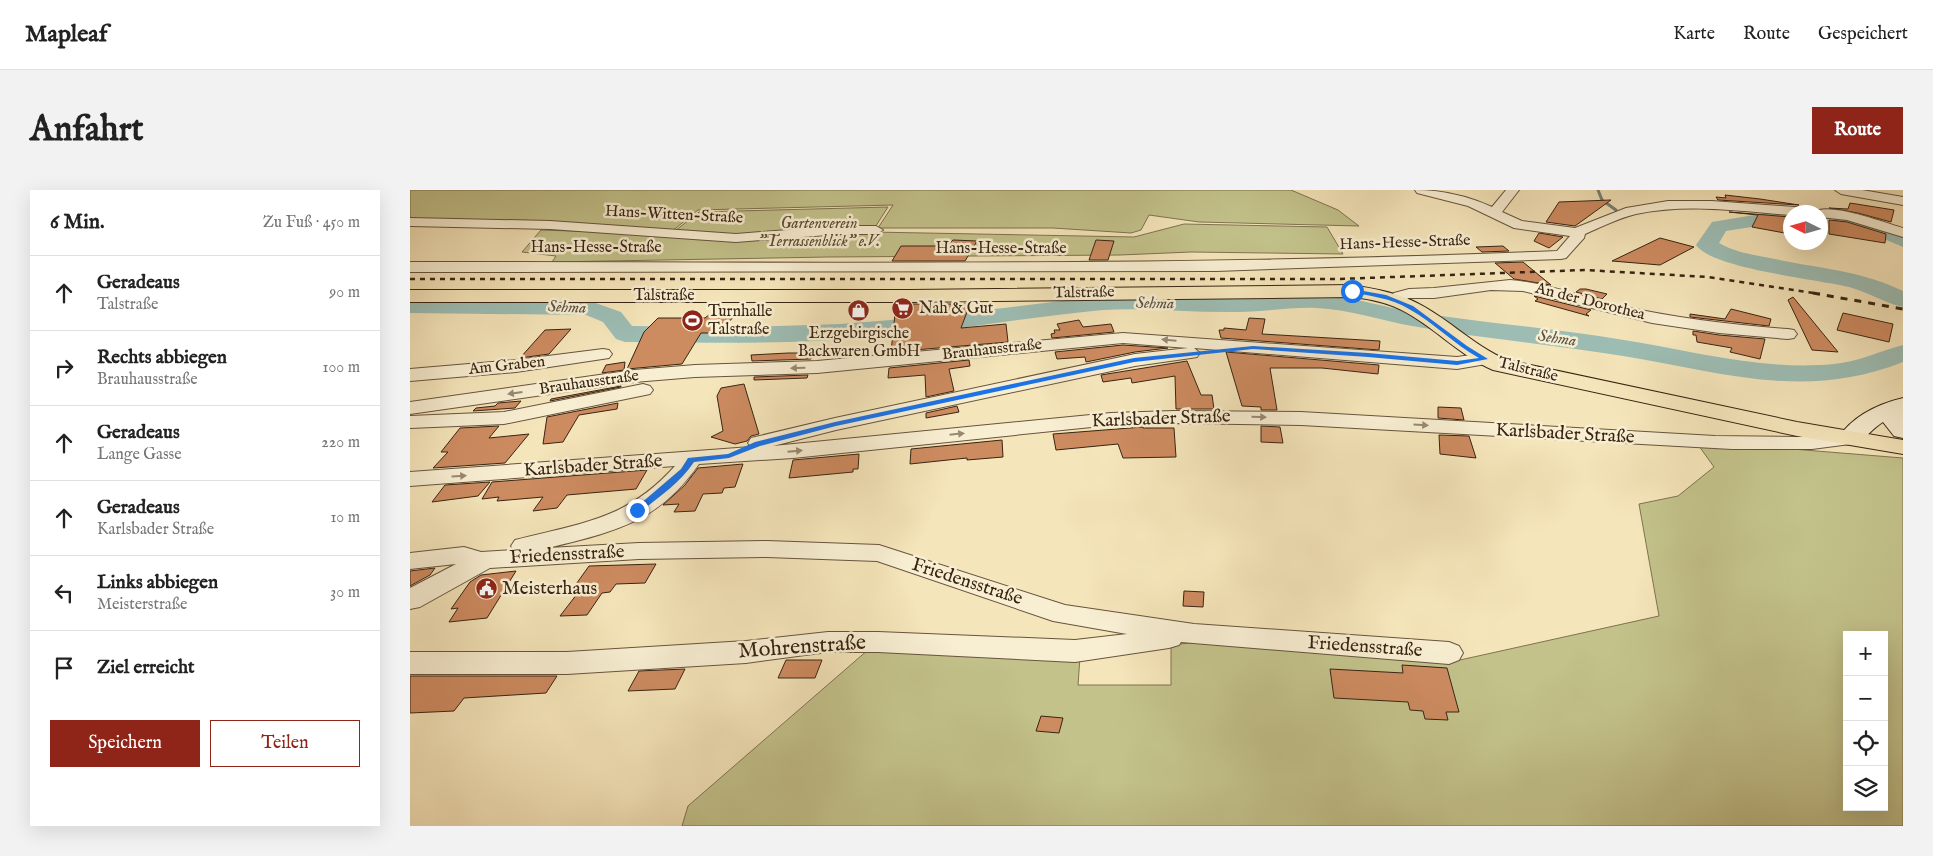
<!DOCTYPE html>
<html lang="de">
<head>
<meta charset="utf-8">
<style>
	:root { --surface:#fff; --page:#f2f2f2; --text:#222; --muted:#767676; --line:#e0e0e0; --accent:#8f2418 }
	body { margin:0; font-family:"IM FELL English",serif; background:var(--page); color:var(--text) }
	.controls { position:absolute; right:15px; bottom:15px; display:grid; overflow:hidden; border-radius:0px; box-shadow:0 5px 20px #0002 }
	.controls button { width:45px; height:45px; display:grid; place-items:center; padding:0; border:0; border-bottom:1px solid var(--line); background:var(--surface); color:var(--text); font:25px sans-serif }
	.compass { position:absolute; left:1373px; top:15px; width:45px; height:45px; border-radius:50%; background:var(--surface); box-shadow:0 5px 20px #0002; rotate:275deg }
	.stop { position:absolute; width:15px; height:15px; margin:-11px; border:4px solid #1a73e8; border-radius:50%; background:#fff }
	.stop.end { background:#1a73e8; border-color:#fff; box-shadow:0 1px 5px #0008 }
	.list { margin:0; padding:0; list-style:none }
	h2 { display:flex; justify-content:space-between; align-items:center; height:65px; margin:0; padding:0 20px; font-size:21px }
	h2 small { font-size:16px; font-weight:400; color:var(--muted) }
	.list li { display:grid; grid-template-columns:32px 1fr auto; gap:15px; align-items:center; box-sizing:border-box; height:75px; padding:0 20px; border-top:1px solid var(--line) }
	.list b { display:block; font-size:19px; white-space:nowrap }
	.list p { margin:0; font-size:16px; white-space:nowrap; color:var(--muted) }
	.list em { font-size:16px; font-style:normal; color:var(--muted) }
	.actions { display:flex; gap:10px; padding:15px 20px }
	.actions a { flex:1; padding:11px 0; border:1px solid var(--accent); border-radius:0px; text-align:center; font-size:18px; color:var(--accent) }
	.actions .main { background:var(--accent); color:#fff }
	.icon { flex:none; width:28px; height:28px; fill:none; stroke:currentColor; stroke-width:2; stroke-linecap:round; stroke-linejoin:round }
	.map { position:relative; flex:none; width:1493px; height:636px; overflow:hidden; border-radius:0px }
	header { display:flex; align-items:center; gap:30px; box-sizing:border-box; height:70px; padding:0 25px; background:var(--surface); border-bottom:1px solid var(--line) }
	header strong { font-size:24px }
	nav { display:flex; gap:28px; margin-inline-start:auto; font-size:18px }
	.intro { display:flex; align-items:center; justify-content:space-between; box-sizing:border-box; height:120px; padding:0 30px }
	h1 { margin:0; font-size:35px }
	.button { padding:12px 22px; border-radius:0px; background:var(--accent); color:#fff; font-size:18px; font-weight:700 }
	main { display:flex; gap:30px; padding:0 30px }
	aside { flex:1; background:var(--surface); border-radius:0px; box-shadow:0 5px 20px #0002 }
	.map>svg:first-child { display:block }
	.green { fill:#c3c28b; stroke:#7e734f; fill-rule:evenodd }
	.lines { fill:none; stroke-linecap:round; stroke-linejoin:round }
	.stream { stroke:#758074; stroke-width:3 }
	.river { fill:#9dbeb5; fill-rule:evenodd }
	.building { fill:#cd8b60; stroke:#382413 }
	.minor-casing { stroke:#67543d; stroke-width:2 }
	.secondary-casing { stroke:#382413; stroke-width:2 }
	.primary-casing { stroke:#382413; stroke-width:2 }
	.minor { fill:#f8eed2; fill-rule:evenodd }
	.secondary { fill:#f8eed2; fill-rule:evenodd }
	.primary { fill:#f5e5ba; fill-rule:evenodd }
	.rail-far1 { stroke:#382413; stroke-width:2.5; stroke-dasharray:5 5; stroke-linecap:butt }
	.rail { stroke:#382413; stroke-width:3; stroke-dasharray:7 7; stroke-linecap:butt }
	.oneway { fill:#988972 }
	.route { fill:#1a73e8 }
	.labels { text-anchor:middle; dominant-baseline:central; stroke-width:5; stroke-linejoin:round; paint-order:stroke }
	.far-street-label { font-size:16px; fill:#382413; stroke:#f8eed2 }
	.far-park-label { font-size:16px; font-style:italic; fill:#5b4c31; stroke:#f8eed2 }
	.far-water-label { font-size:16px; font-style:italic; fill:#565244; stroke:#f8eed2 }
	.far-poi-label { font-size:16px; fill:#382413; stroke:#f8eed2; text-anchor:start }
	.street-label { font-size:19px; fill:#382413; stroke:#f8eed2 }
	.poi-label { font-size:19px; fill:#382413; stroke:#f8eed2; text-anchor:start }
	.near-street-label { font-size:22px; fill:#382413; stroke:#f8eed2 }
</style>
</head>
<body>
<header>
<strong>Mapleaf</strong>
<nav><a>Karte</a><a>Route</a><a>Gespeichert</a></nav>
</header>
<div class="intro"><h1>Anfahrt</h1><a class="button">Route</a></div>
<main>
<aside>
<h2>6 Min.<small>Zu Fuß · 450 m</small></h2>
<ul class="list">
<li><svg class="icon" aria-label="ahead" viewBox="0 0 24 24"><path d="M12 20V5M6 11l6-6 6 6"/></svg><div><b>Geradeaus</b><p>Talstraße</p></div><em>90 m</em></li>
<li><svg class="icon" aria-label="right" viewBox="0 0 24 24"><path d="M7 20v-9h11M14 6l5 5-5 5"/></svg><div><b>Rechts abbiegen</b><p>Brauhausstraße</p></div><em>100 m</em></li>
<li><svg class="icon" aria-label="ahead" viewBox="0 0 24 24"><path d="M12 20V5M6 11l6-6 6 6"/></svg><div><b>Geradeaus</b><p>Lange Gasse</p></div><em>220 m</em></li>
<li><svg class="icon" aria-label="ahead" viewBox="0 0 24 24"><path d="M12 20V5M6 11l6-6 6 6"/></svg><div><b>Geradeaus</b><p>Karlsbader Straße</p></div><em>10 m</em></li>
<li><svg class="icon" aria-label="left" viewBox="0 0 24 24"><path d="M17 20v-9H6M10 6l-5 5 5 5"/></svg><div><b>Links abbiegen</b><p>Meisterstraße</p></div><em>30 m</em></li>
<li><svg class="icon" aria-label="arrive" viewBox="0 0 24 24"><path d="M6 21V4h12l-3 4 3 4H6"/></svg><div><b>Ziel erreicht</b></div></li>
</ul>
<div class="actions"><a class="main">Speichern</a><a>Teilen</a></div>
</aside>
<div class="map">
<svg width="1493" height="636" viewBox="0 0 1493 636">
	<rect width="100%" height="100%" fill="#f5e5ba"/>
	<filter id="stains"><feTurbulence type="fractalNoise" baseFrequency=".004" numOctaves="4"/><feColorMatrix values="0 0 0 0 .2 0 0 0 0 .09 0 0 0 0 .02 0 0 0 .5 -.17"/></filter>
	<radialGradient id="worn" r=".72"><stop offset=".6" stop-color="#630" stop-opacity="0"/><stop offset="1" stop-color="#630" stop-opacity=".3"/></radialGradient>
	<g class="green">
		<path d="M0,0h881l47,20 21,16 -160,-4 -50,-7 -8,15 -10,3 -78,-5h-175l15,-23 -195,5 -27,22 -261,-11z"/>
		<path d="M478,17l-16,25 262,5 50,-13 143,3 16,27 -152,-2 -71,3 -292,2 -276,5 4,-6 -34,-4 19,-22 130,4 28,-22z"/>
		<path d="M1289,256l93,3 111,9v368h-1221l6,-20 181,-157 211,8 -2,28h93v-40l28,-3 261,18 199,-44 -20,-112 39,-8 36,-29zM1437,445h37v172h-37z"/>
	</g>
	<g class="lines">
		<path class="stream" d="M1188,0l4,10 14,10"/>
		<g class="river">
			<path d="M1380,19l8,3h-8v9l-64,10 -7,12c17,10 36,12 56,16 42,9 89,12 128,32v16c-18,-4 -35,-15 -54,-20 -32,-8 -136,-18 -153,-42l16,-23z"/>
			<path d="M1433,23l34,8 26,12v14l-40,-17 -27,-7 -3,-4 3,-4z"/>
			<path d="M891,104c42,-1 79,13 120,19 67,10 135,16 203,27 69,11 139,31 210,24 24,-2 46,-13 69,-19v17c-98,39 -182,10 -280,-6 -68,-11 -137,-17 -205,-29 -34,-5 -67,-18 -102,-19 -26,-1 -52,4 -77,4 -46,1 -91,-5 -136,-2 -78,7 -154,22 -232,28 -82,6 -164,5 -246,4l-9,-3 -13,-17 -17,-7 -176,-2v-14l180,2 31,11 11,14 116,1 92,-3 89,-7 173,-21 51,-1 85,3z"/>
		</g>
	</g>
	<g class="building">
		<path d="M1315,5l35,4 39,6 -81,-5 -2,-3 10,1z"/>
		<path d="M1201,10l-36,26 -29,-4 13,-20z"/>
		<path d="M1440,13l44,7 -3,12 -33,-9 -29,-5 19,1z"/>
		<path d="M1319,22l61,5h-2l2,5v12l-38,-7 6,-12z"/>
		<path d="M1419,30l18,2 39,12 -1,9 -56,-9z"/>
		<path d="M1129,43l24,4 -14,11 -15,-7z"/>
		<path d="M1250,48l34,9 -34,18 -48,-4z"/>
		<path d="M543,50l24,1 -12,20h-73l9,-15h46z"/>
		<path d="M686,50l18,1 -6,19h-19z"/>
		<path d="M1093,56l6,5 -27,1 -6,-5z"/>
		<path d="M1113,72l28,23 -37,-6 -19,-16z"/>
		<path d="M1170,99h6l21,5 -5,5 -26,-7z"/>
		<path d="M1124,106l57,14 -5,4 3,2 -54,-15 3,-2z"/>
		<path d="M1383,107l45,55 -26,-2 -24,-50z"/>
		<path d="M486,114h74l-9,24 45,-4 2,18 -117,10z"/>
		<path d="M1321,119l40,10 -2,7 -79,-9v-3l35,5z"/>
		<path d="M1433,123l50,11 -4,18 -52,-12z"/>
		<path d="M300,124h26l-17,19h-18l-19,31 -55,5 17,-37 14,-14h47z"/>
		<path d="M839,128l16,1 -3,15 118,7 -1,9 -158,-12 -2,-8h5v-2l22,2z"/>
		<path d="M669,130l4,7 28,-3 3,8 -62,6 -1,-4 4,-1 -1,-3h6l-3,-6z"/>
		<path d="M161,139l-22,25 -29,4 25,-28z"/>
		<path d="M1283,141l26,4 46,4 -5,20 -30,-7 2,-4 -35,-6 -1,-7h-3z"/>
		<path d="M713,155l45,3 -33,4 -49,10 -1,-5 -28,2 -2,-7z"/>
		<path d="M816,162l153,13 -1,9 -56,-6h-52l7,42h-16v-3l-19,-1z"/>
		<path d="M378,163h24l-1,6 -59,2 -1,-6z"/>
		<path d="M559,170l1,6 -21,3 5,22 -28,6 -1,-22 -37,3 1,-10z"/>
		<path d="M777,171l14,34h11l2,14h-38l-1,-33 -43,7 -1,-5 -28,4 -2,-7z"/>
		<path d="M215,172l-1,8 -22,3 4,-8z"/>
		<path d="M398,185l-1,3 -53,2v-3z"/>
		<path d="M334,194l15,50 -8,2 -4,5 -12,3 -24,-7 12,-6 -6,-35 4,-8z"/>
		<path d="M211,196v1l-71,14 1,-2z"/>
		<path d="M111,211l-6,7 -42,3 3,-3 19,-2 3,-3z"/>
		<path d="M208,213l-1,6 -38,6 -16,27 -20,2 4,-27z"/>
		<path d="M547,216l2,6 -33,6v-5z"/>
		<path d="M1028,217l23,1 3,12 -26,-2z"/>
		<path d="M89,236l-10,12 40,-4 -24,29 -72,5 15,-16h-7l19,-24z"/>
		<path d="M851,236l19,1 3,16 -22,-1z"/>
		<path d="M733,237v1h31l2,29 -53,1 -5,-14 -62,6 -3,-16z"/>
		<path d="M1029,245l30,1 7,22 -36,-4z"/>
		<path d="M592,250l1,17 -36,3v-2l-57,6 1,-15z"/>
		<path d="M449,264l-1,15h-5v3l-64,6 4,-18z"/>
		<path d="M333,274l-8,23 -11,1 -2,5 -19,1 -8,17 -21,1 5,-8 -16,1 22,-20 13,-17z"/>
		<path d="M237,280l-11,19 -69,6 -10,13 -24,3 10,-14 -46,4 2,-4 -17,2 10,-17z"/>
		<path d="M80,292l-12,14 -46,6 13,-17z"/>
		<path d="M246,374l-11,19 -29,1 -6,8 -8,1 -15,22 -27,1 17,-22h-8l20,-28z"/>
		<path d="M25,378l-5,7 -20,11v-15z"/>
		<path d="M106,381l-29,47 -38,4 9,-14 -7,1 19,-27 11,-7z"/>
		<path d="M774,401l20,1 -1,15 -20,-1z"/>
		<path d="M376,470h36l-7,18h-37z"/>
		<path d="M992,475l45,3 12,44h-13l2,8 -23,-1 -2,-8 -13,-1 -2,-8 -74,-4 -4,-29 73,4z"/>
		<path d="M275,479l-10,20 -47,2 11,-20z"/>
		<path d="M0,486h147l-11,17 -82,5 -10,13 -44,2z"/>
		<path d="M631,526l22,2 -4,15 -23,-2z"/>
	</g>
	<g class="lines">
		<defs>
			<g id="minor">
				<path d="M1005,0c27,0 53,6 77,17l14,-17h13l-17,22 20,9 53,7 51,-20 42,-7h44l96,7 6,4c16,-10 71,11 89,16v9l-56,-17 -27,-3v-5h-30v3c-51,-4 -104,-12 -154,-1 -17,4 -35,13 -51,20l-1,4 -18,20 -5,1 -345,12 -806,1v-10c382,0 765,5 1147,-11l13,-15 -56,-8 -46,-22 -51,-13z"/>
				<path d="M1425,0h27l41,7v8l-62,-11z"/>
				<path d="M0,28l140,3 186,13 105,-8h35l7,4 -7,4h-35l-105,8 -186,-13 -140,-3z"/>
				<path d="M1100,90c39,3 74,18 111,26 55,12 111,19 167,23l6,1 3,4 -3,4 -6,1 -69,-6 -67,-10 -129,-32 -32,-1 -57,8h-25l-15,7 -6,-2 -2,-3 8,-7 15,-4 25,-1z"/>
				<path d="M713,143l334,24 28,-4 7,2 2,4 -2,4 -35,6 -263,-21 6,5 -3,4 -6,1 -56,8 -299,64 -63,16 338,-33 63,-2 127,1 414,24 84,1 51,-5 8,1 3,5 -3,5 -46,6h-80l-431,-24 -127,-2 -63,2 -318,33 -94,6c-41,59 -86,68 -151,84l91,-5 128,-2 112,4 186,60 129,19 255,18 10,4 4,7 -4,7 -10,4 -268,-22 -2,3 -10,3 -94,14 -197,-10h-50l-82,11 -179,11h-157v-22h157l179,-11 82,-9h50l197,8 52,-6 -74,-13 -176,-60 -110,-4 -128,2 -149,9 -70,39 -10,2v-21l46,-24 -46,5v-16l54,-6 17,5 33,-2 -3,-4 4,-6c66,-17 112,-20 160,-74l-265,20v-14l341,-25 -3,-4 3,-5 84,-20 300,-64 53,-6 -65,-5 -306,30 -122,4 -61,5 -224,32v-12l224,-32 61,-5 122,-4z"/>
				<path d="M193,159l6,1 3,4 -3,4 -93,14 -106,9v-12l106,-9z"/>
				<path d="M233,194l7,2 3,4 -3,4 -146,30 -94,4v-12l94,-4z"/>
			</g>
			<path id="secondary" d="M1493,208v40l-9,-2 -11,-14c-16,10 -22,26 -42,21l-3,-5c15,-22 40,-34 65,-40z"/>
			<path id="primary" d="M942,95c23,4 47,8 67,19 31,16 55,42 88,56l290,62 106,18v14l-106,-18 -304,-66c-32,-14 -56,-40 -86,-57 -17,-10 -36,-14 -55,-16l-442,5h-500v-12h500z"/>
		</defs>
		<use href="#minor" class="minor-casing"/>
		<use href="#secondary" class="secondary-casing"/>
		<use href="#primary" class="primary-casing"/>
		<use href="#minor" class="minor"/>
		<use href="#secondary" class="secondary"/>
		<use href="#primary" class="primary"/>
		<path class="rail-far1" d="M0,89h928l247,-9 123,7 112,17"/>
		<path class="rail" d="M1403,103l90,16"/>
	</g>
	<defs><path id="oneway-solid" d="M-6-.8H1V-3.2L6.5 0L1 3.2V.8H-6Z" transform="scale(1.25)"/></defs>
	<g class="oneway">
		<use href="#oneway-solid" transform="translate(759 150) rotate(-175)"/>
		<use href="#oneway-solid" transform="translate(388 178) rotate(178)"/>
		<use href="#oneway-solid" transform="translate(105 203) rotate(172)"/>
		<use href="#oneway-solid" transform="translate(849 227) rotate(2)"/>
		<use href="#oneway-solid" transform="translate(1011 235) rotate(4)"/>
		<use href="#oneway-solid" transform="translate(547 244) rotate(-6)"/>
		<use href="#oneway-solid" transform="translate(385 261) rotate(-5)"/>
		<use href="#oneway-solid" transform="translate(49 286) rotate(-4)"/>
	</g>
	<path class="route" d="M942,99l34,6 27,11 54,40 21,13 -31,6 -89,-8 -115,-8 -119,13 -298,64 -76,20 -31,12 -35,4c-14,21 -35,35 -54,50l-7,-2 48,-41 7,-11 40,-4 27,-12 80,-20 299,-64 119,-12 115,7 89,8 22,-3c-25,-14 -45,-35 -70,-49 -18,-11 -39,-13 -59,-17z"/>
	<defs>
		<symbol id="supermarket-disc" viewBox="-11 -11 22 22"><circle r="9.5" fill="#8f2418" stroke="#f8eed2"/><path d="M-6-5.5h2.5l.6 2H6L4.5 2H-2.5L-4.4-4H-6ZM-1.5 3.2a1.3 1.3 0 1 0 .1 0ZM3 3.2a1.3 1.3 0 1 0 .1 0Z" fill="#fff"/></symbol>
		<symbol id="shop-disc" viewBox="-11 -11 22 22"><circle r="9.5" fill="#8f2418" stroke="#f8eed2"/><path d="M-5-2.5h2.3a2.7 3.5 0 0 1 5.4 0H5L5.5 6h-11ZM-1.5-2.5h3a1.5 2.3 0 0 0-3 0Z" fill="#fff"/></symbol>
		<symbol id="stadium-disc" viewBox="-11 -11 22 22"><circle r="9.5" fill="#8f2418" stroke="#f8eed2"/><path d="M0-5a6.5 5 0 1 0 0 10a6.5 5 0 1 0 0-10ZM-3.5-1.8h7v3.6h-7Z" fill="#fff"/></symbol>
		<symbol id="civic-disc" viewBox="-11 -11 22 22"><circle r="9.5" fill="#8f2418" stroke="#f8eed2"/><path d="M-.6-6.5H3V-4.5H.6V-3L4-1V1h2V6H-6V1h2V-1L-.6-3ZM-1.2 2.5V6h2.4V2.5Z" fill="#fff"/></symbol>
	</defs>
	<g fill-rule="evenodd">
		<use href="#supermarket-disc" x="480" y="106" width="25" height="25"/>
		<use href="#shop-disc" x="436" y="108" width="25" height="25"/>
		<use href="#stadium-disc" x="270" y="118" width="25" height="25"/>
		<use href="#civic-disc" x="64" y="386" width="25" height="25"/>
	</g>
	<g class="labels">
		<g class="far-street-label">
			<text transform="translate(264 25) rotate(3)">Hans-Witten-Straße</text>
			<text transform="translate(995 53) rotate(-2)">Hans-Hesse-Straße</text>
			<text x="186" y="58">Hans-Hesse-Straße</text>
			<text x="591" y="59">Hans-Hesse-Straße</text>
			<text transform="translate(674 103) rotate(-1)">Talstraße</text>
			<text x="254" y="106">Talstraße</text>
			<text transform="translate(1180 112) rotate(14)">An der Dorothea</text>
			<text transform="translate(582 160) rotate(-6)">Brauhausstraße</text>
			<text transform="translate(97 176) rotate(-6)">Am Graben</text>
			<text transform="translate(1118 180) rotate(14)">Talstraße</text>
			<text transform="translate(179 193) rotate(-8)">Brauhausstraße</text>
		</g>
		<g class="far-park-label">
			<text x="409" y="34">Gartenverein<tspan x="409" dy="18">"Terrassenblick" e.V.</tspan></text>
		</g>
		<g class="far-water-label">
			<text transform="translate(745 114) rotate(1)">Sehma</text>
			<text transform="translate(157 118) rotate(2)">Sehma</text>
			<text transform="translate(1147 149) rotate(8)">Sehma</text>
		</g>
		<g class="far-poi-label">
			<text x="509" y="119">Nah &amp; Gut</text>
			<text x="298" y="122">Turnhalle<tspan x="298" dy="18">Talstraße</tspan></text>
			<text x="449" y="144" text-anchor="middle">Erzgebirgische<tspan x="449" dy="18">Backwaren GmbH</tspan></text>
		</g>
		<g class="street-label">
			<text transform="translate(751 229) rotate(-2)">Karlsbader Straße</text>
			<text transform="translate(1155 244) rotate(3)">Karlsbader Straße</text>
			<text transform="translate(183 276) rotate(-4)">Karlsbader Straße</text>
			<text transform="translate(157 365) rotate(-3)">Friedensstraße</text>
			<text transform="translate(557 392) rotate(18)">Friedensstraße</text>
			<text transform="translate(955 457) rotate(4)">Friedensstraße</text>
		</g>
		<g class="poi-label">
			<text x="92" y="399">Meisterhaus</text>
		</g>
		<g class="near-street-label">
			<text transform="translate(392 457) rotate(-4)">Mohrenstraße</text>
		</g>
	</g>
	<rect width="100%" height="100%" filter="url(#stains)"/>
	<rect width="100%" height="100%" fill="url(#worn)"/>
</svg>
<div class="controls">
<button>+</button>
<button>−</button>
<button><svg class="icon" aria-label="locate" viewBox="0 0 24 24"><circle cx="12" cy="12" r="6"/><path d="M12 2v4M12 18v4M2 12h4M18 12h4"/></svg></button>
<button><svg class="icon" aria-label="layers" viewBox="0 0 24 24"><path d="M12 4l9 5-9 5-9-5zM3 14l9 5 9-5"/></svg></button>
</div>
<svg class="compass" viewBox="-18 -18 36 36"><path d="M0-13l5 13h-10z" fill="#e53935"/><path d="M0 13l5-13h-10z" fill="#767676"/></svg>
<div class="stop" style="left:942px;top:101px"></div>
<div class="stop end" style="left:227px;top:320px"></div>
</div>
</main>
</body>
</html>
